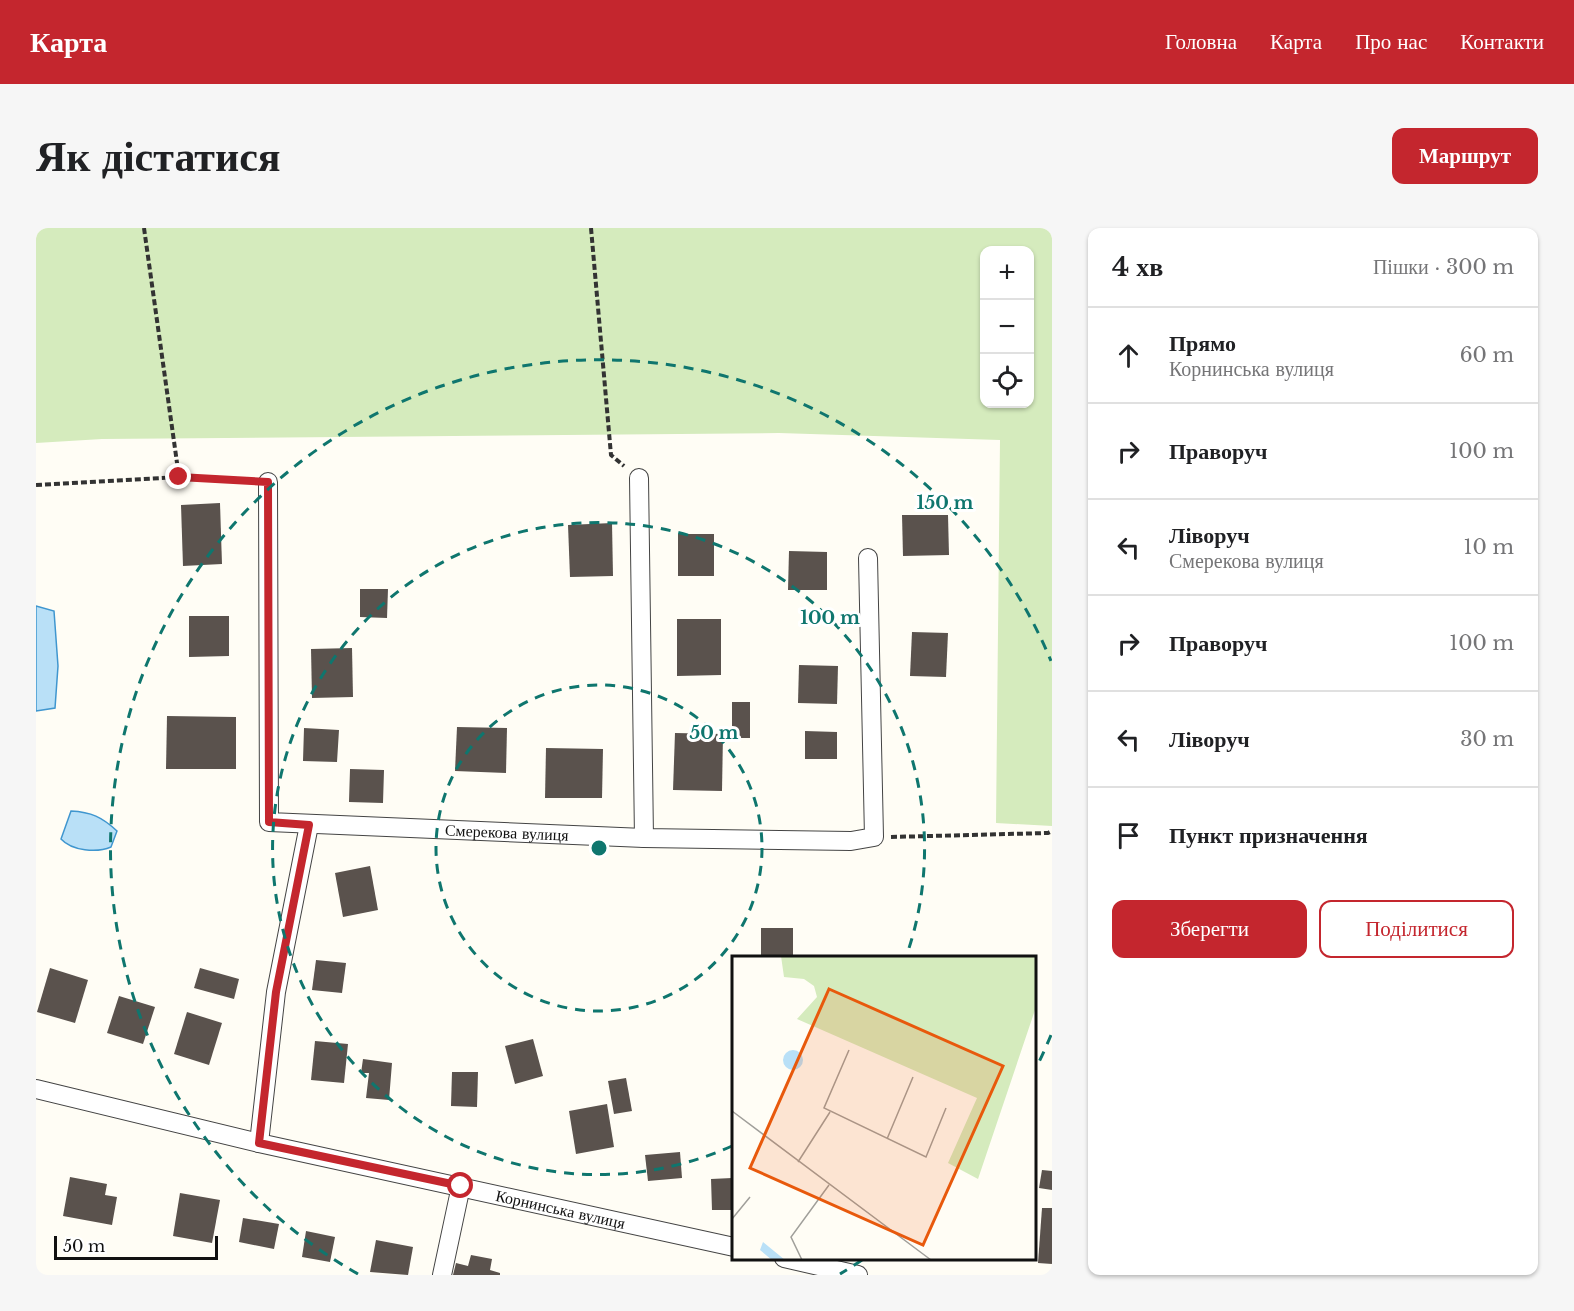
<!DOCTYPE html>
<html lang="uk">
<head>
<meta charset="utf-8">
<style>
	:root { --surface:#fff; --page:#f6f6f6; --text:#202124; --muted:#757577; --line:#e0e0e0; --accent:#c4262e }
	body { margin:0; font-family:"Libre Baskerville",serif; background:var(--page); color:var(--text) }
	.controls { position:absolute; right:18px; top:18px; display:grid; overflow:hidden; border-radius:12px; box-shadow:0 2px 4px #0004 }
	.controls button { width:54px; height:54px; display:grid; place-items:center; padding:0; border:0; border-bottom:2px solid var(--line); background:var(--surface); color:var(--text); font:30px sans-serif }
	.scale { position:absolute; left:18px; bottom:15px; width:164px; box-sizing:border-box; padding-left:6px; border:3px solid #111; border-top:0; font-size:16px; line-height:21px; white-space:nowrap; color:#111; -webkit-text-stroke:4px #fff; paint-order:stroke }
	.stop { position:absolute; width:18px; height:18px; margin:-14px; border:4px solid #c4262e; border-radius:50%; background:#fff }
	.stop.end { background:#c4262e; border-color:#fff; box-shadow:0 2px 6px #0008 }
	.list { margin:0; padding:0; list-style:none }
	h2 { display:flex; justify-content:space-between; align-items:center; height:78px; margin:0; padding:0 24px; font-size:26px }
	h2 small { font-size:20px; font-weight:400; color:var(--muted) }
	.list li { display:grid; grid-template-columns:39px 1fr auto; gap:18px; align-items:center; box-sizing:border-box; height:96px; padding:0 24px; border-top:2px solid var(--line) }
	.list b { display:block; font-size:22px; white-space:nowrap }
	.list p { margin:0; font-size:20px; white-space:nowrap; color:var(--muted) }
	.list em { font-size:20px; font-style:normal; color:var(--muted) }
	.actions { display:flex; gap:12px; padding:18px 24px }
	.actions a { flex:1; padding:14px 0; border:2px solid var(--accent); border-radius:12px; text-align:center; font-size:21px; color:var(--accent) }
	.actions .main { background:var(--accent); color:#fff }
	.icon { flex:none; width:33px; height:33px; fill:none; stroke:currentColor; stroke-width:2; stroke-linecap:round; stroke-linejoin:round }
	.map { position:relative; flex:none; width:1016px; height:1047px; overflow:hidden; border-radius:12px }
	header { display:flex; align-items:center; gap:36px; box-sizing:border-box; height:84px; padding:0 30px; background:var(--accent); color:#fff }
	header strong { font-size:28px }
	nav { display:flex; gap:33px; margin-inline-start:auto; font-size:21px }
	.intro { display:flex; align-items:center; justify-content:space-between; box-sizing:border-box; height:144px; padding:0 36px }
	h1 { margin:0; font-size:42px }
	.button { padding:15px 27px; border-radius:12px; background:var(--accent); color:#fff; font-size:21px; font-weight:700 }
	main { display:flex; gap:36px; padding:0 36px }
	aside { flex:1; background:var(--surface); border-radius:12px; box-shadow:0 2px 4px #0004 }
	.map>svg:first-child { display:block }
	.green { fill:#d5ebbd; fill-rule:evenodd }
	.water { fill:#b9e0f7; stroke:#3f96cf; stroke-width:1.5 }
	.building { fill:#5a524d }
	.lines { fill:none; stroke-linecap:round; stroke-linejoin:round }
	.street-casing { stroke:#444; stroke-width:20 }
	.path { stroke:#333; stroke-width:4; stroke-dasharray:6 3; stroke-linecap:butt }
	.street { stroke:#fff; stroke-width:18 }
	.route { stroke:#c4262e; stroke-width:8 }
	.ring { fill:none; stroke:#0f766e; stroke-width:3; stroke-dasharray:10 8 }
	.labels { text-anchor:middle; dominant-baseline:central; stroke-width:6; stroke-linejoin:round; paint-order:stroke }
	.street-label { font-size:16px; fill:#111; stroke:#fff }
	.inset-road { fill:none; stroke:#a09f9a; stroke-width:1.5 }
	.view { fill:#e8590c; fill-opacity:0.15; stroke:#e8590c; stroke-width:3 }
	.inset-edge { fill:none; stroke:#111; stroke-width:3 }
	.centre { fill:#0f766e; stroke:#fff; stroke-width:3 }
	.ring-label { font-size:18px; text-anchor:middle; font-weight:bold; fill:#0f766e; stroke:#fff; stroke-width:6; stroke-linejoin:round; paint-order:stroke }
</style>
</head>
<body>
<header>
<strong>Карта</strong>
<nav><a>Головна</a><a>Карта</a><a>Про нас</a><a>Контакти</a></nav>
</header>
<div class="intro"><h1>Як дістатися</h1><a class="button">Маршрут</a></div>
<main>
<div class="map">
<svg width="1016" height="1047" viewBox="0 0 1016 1047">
	<rect width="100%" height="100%" fill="#fffdf5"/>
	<path class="green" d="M0,0h1016v598l-56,-3 4,-383 -221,-7 -677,6 -66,4zM948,22h45v154h-45z"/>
	<g class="water">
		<path d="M0,378l18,5 4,55 -3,42 -19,3z"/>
		<path d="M35,583c20,1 31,6 46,20l-6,16c-14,6 -39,4 -50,-8z"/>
	</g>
	<g class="building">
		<path d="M184,275l2,61 -39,2 -2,-61z"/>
		<path d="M866,287h46l1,40 -46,1z"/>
		<path d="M576,295l1,53 -43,1 -2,-52z"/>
		<rect x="642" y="306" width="36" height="42"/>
		<path d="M753,323l38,1v38h-39z"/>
		<path d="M324,361h28l-1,29 -27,-1z"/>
		<path d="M153,388h40v40l-40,1z"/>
		<path d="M641,391h44v56l-44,1z"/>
		<path d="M876,404l36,1 -2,44 -36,-1z"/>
		<path d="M316,420l1,49 -41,1 -1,-49z"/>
		<path d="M763,437l39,1 -1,38 -39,-1z"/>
		<rect x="696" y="474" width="18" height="36"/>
		<path d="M131,488l69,1v52h-70z"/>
		<path d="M421,499l50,1 -1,45 -51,-2z"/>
		<path d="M268,500l35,2 -2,32 -34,-1z"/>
		<path d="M769,503l32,1v27h-32z"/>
		<path d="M639,505l48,1 -1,57 -49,-1z"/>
		<path d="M510,520l57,1 -1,49h-57z"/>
		<path d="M314,541l34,1 -1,33 -34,-1z"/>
		<path d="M334,638l8,44 -35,7 -8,-44z"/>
		<rect x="725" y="700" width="32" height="27"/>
		<path d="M280,732l30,3 -4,30 -30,-3z"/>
		<path d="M14,740l38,12 -13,43 -38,-11z"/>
		<path d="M164,740l39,11 -5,20 -40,-11z"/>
		<path d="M83,768l36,11 -12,37 -36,-11z"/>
		<path d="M151,784l35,11 -13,42 -35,-11z"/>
		<path d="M497,811l10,37 -28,8 -10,-38z"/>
		<path d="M279,813l33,3 -4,39 -33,-3z"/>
		<path d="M327,831l29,4 -3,37 -23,-2 3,-25h-8z"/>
		<path d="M416,844h26l-1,35 -26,-1z"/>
		<path d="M590,850l6,33 -18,3 -6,-33z"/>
		<path d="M571,876l7,43 -38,7 -7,-43z"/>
		<path d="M644,924l2,26 -34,3 -3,-26z"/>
		<path d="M1006,942l10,1v19l-13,-2z"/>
		<path d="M34,949l37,7 -2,11 12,2 -5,28 -49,-9z"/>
		<path d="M696,950l1,32h-21l-1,-31z"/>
		<path d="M144,965l40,7 -8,43 -39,-7z"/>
		<path d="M1006,980h10v56l-14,-1z"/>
		<path d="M207,990l36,6 -5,25 -35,-7z"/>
		<path d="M270,1003l29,6 -5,25 -28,-5z"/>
		<path d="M340,1012l37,7 -5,28 -38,-3z"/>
		<path d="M435,1027l21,4 -2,11 10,3v2h-47l3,-12 12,3z"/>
	</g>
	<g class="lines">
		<defs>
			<g id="street">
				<path d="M603,250l5,360"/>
				<path id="s1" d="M232,254l1,340 375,16 207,3 23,-4 -6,-279"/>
				<path id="s2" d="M0,861l223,54 475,104"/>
				<path d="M223,915l17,-151 33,-167"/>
				<path d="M748,1030l74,17"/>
				<path d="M406,1047l19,-89"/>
			</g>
		</defs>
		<use href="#street" class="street-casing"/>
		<g class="path">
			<path d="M108,0l35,249 70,4"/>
			<path d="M555,0l20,227 13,11"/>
			<path d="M0,257l143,-8"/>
			<path d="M855,609l157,-4 4,-2"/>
		</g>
		<use href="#street" class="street"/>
	</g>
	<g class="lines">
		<path class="route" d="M143,249l89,5 1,340 40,3 -33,167 -17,151 202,43"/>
	</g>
	<g class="ring">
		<circle cx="563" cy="620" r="163"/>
		<path d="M696 918A326 326 0 1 1 870 729"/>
		<path d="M1015 807A489 489 0 0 1 1001 838M826 1032A489 489 0 0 1 804 1046M322 1046A489 489 0 1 1 1015 433"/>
	</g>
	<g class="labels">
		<g class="street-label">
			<text stroke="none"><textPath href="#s1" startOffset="578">Смерекова вулиця</textPath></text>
			<text stroke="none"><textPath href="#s2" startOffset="538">Корнинська вулиця</textPath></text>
		</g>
	</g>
	<g transform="translate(696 728)">
		<rect width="304" height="304" fill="#fffdf5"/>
		<path d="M49,0h255v51l-58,172 -30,-16 29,-65 -180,-79 20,-22 -3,-11 -10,-7 -20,-2z" fill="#d5ebbd"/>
		<path d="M51 104a10 10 0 1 1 20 0a10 10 0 1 1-20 0ZM31,286l22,18h-13l-12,-10z" fill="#b9e0f7"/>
		<path class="inset-road" d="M117,94l-25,58 102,49 20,-49M0,155l199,149M155,183l26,-62M66,206l32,-50M0,263l18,-22M70,304l-11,-23 38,-52"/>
		<path class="view" d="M97,33l174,77 -80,179 -173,-77z"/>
		<rect width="304" height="304" class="inset-edge"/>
	</g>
	<circle cx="563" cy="620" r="9" class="centre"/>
	<g class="ring-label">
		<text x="909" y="281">150 m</text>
		<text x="794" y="396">100 m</text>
		<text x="678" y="511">50 m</text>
	</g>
</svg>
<div class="controls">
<button>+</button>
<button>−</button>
<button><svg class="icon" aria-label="locate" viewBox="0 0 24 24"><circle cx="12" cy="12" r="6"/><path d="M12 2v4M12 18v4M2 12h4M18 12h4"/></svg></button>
</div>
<div class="scale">50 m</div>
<div class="stop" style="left:425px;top:958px"></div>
<div class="stop end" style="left:143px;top:249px"></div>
</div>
<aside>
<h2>4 хв<small>Пішки · 300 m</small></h2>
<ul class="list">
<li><svg class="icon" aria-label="ahead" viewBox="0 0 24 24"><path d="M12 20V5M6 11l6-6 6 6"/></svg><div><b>Прямо</b><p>Корнинська вулиця</p></div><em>60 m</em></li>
<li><svg class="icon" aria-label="right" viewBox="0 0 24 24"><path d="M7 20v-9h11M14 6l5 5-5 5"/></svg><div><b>Праворуч</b></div><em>100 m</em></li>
<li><svg class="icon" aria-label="left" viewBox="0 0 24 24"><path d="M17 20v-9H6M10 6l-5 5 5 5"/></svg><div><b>Ліворуч</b><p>Смерекова вулиця</p></div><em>10 m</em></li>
<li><svg class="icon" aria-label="right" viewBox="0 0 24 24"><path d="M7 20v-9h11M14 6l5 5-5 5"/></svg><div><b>Праворуч</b></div><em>100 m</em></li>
<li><svg class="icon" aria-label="left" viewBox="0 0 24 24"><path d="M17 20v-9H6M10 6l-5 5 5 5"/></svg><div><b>Ліворуч</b></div><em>30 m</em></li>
<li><svg class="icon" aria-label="arrive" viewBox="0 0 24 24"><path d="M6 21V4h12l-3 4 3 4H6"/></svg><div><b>Пункт призначення</b></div></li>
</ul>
<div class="actions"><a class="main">Зберегти</a><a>Поділитися</a></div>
</aside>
</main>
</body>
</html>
